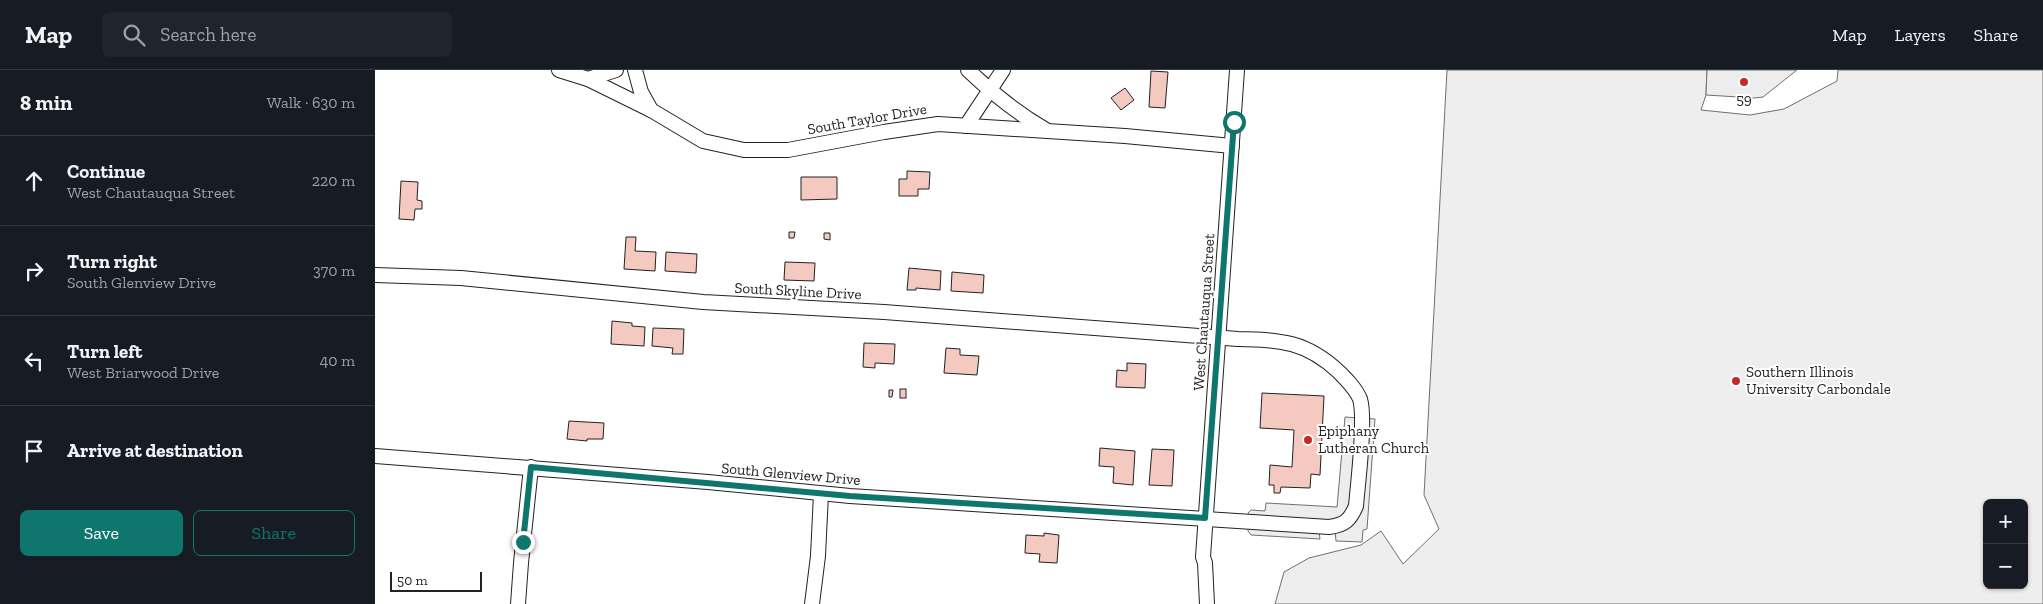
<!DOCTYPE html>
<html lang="en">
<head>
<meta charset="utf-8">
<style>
	:root { --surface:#171b24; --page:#20242c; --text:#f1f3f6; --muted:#9ea1a6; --line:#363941; --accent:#0f766e }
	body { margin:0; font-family:"Zilla Slab",serif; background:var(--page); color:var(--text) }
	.controls { position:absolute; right:15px; bottom:15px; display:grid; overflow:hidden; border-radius:8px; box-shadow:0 1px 4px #0004 }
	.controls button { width:45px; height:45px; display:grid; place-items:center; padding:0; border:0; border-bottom:1px solid var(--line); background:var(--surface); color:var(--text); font:25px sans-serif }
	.scale { position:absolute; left:15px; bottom:12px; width:92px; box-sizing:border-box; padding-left:5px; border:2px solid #222; border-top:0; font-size:14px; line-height:18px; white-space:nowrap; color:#222; -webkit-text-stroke:4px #fff; paint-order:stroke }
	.stop { position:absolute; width:15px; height:15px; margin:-11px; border:4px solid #0f766e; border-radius:50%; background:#fff }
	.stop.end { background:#0f766e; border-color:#fff; box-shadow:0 1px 5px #0008 }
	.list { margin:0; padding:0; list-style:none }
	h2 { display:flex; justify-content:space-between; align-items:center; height:65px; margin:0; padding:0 20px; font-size:21px }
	h2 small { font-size:16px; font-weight:400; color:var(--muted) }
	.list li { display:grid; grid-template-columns:32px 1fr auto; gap:15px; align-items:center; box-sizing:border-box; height:90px; padding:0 20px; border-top:1px solid var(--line) }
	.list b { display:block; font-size:19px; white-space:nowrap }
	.list p { margin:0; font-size:16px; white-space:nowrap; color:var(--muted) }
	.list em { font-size:16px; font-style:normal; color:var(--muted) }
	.actions { display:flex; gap:10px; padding:15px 20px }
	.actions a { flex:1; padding:11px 0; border:1px solid var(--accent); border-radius:8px; text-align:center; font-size:18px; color:var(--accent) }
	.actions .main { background:var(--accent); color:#fff }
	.icon { flex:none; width:28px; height:28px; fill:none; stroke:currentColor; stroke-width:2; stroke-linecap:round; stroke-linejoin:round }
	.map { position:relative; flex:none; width:1668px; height:534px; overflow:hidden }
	header { display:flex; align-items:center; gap:30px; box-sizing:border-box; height:70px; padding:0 25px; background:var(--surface); border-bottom:1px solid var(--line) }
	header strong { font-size:24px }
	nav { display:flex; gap:28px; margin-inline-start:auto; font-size:18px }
	.search { width:350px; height:45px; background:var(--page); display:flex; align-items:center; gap:12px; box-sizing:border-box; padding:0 18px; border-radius:8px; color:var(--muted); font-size:19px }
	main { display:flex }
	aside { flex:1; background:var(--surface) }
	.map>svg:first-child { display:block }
	.green { fill:#eee; stroke:#6f6f6f; fill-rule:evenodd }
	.parking { fill:#ededed; stroke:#6f6f6f }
	.building { fill:#f3c9c0; stroke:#222 }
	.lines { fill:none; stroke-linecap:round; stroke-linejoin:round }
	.minor-casing { stroke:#222; stroke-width:16 }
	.minor { stroke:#fff; stroke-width:14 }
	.route { stroke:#0f766e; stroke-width:6 }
	.poi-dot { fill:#c62828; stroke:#fff; stroke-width:2 }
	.labels { text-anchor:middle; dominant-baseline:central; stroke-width:4; stroke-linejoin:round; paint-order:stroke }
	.poi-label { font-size:15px; fill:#222; stroke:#fff; text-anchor:start }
	.street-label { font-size:15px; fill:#222; stroke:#fff }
</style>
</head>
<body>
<header>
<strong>Map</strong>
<div class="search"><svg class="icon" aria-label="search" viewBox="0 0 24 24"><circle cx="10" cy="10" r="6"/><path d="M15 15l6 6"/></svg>Search here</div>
<nav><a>Map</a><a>Layers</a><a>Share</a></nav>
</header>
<main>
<aside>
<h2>8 min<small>Walk · 630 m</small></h2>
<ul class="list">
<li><svg class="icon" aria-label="ahead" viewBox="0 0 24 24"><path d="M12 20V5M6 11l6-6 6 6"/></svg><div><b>Continue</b><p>West Chautauqua Street</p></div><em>220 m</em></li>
<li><svg class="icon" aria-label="right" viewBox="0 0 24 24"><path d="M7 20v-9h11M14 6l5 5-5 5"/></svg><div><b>Turn right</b><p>South Glenview Drive</p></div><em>370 m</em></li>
<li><svg class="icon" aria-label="left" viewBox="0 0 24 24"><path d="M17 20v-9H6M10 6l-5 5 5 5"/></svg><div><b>Turn left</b><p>West Briarwood Drive</p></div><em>40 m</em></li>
<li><svg class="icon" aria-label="arrive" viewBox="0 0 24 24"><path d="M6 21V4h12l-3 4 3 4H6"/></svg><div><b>Arrive at destination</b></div></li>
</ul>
<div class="actions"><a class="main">Save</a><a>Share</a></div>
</aside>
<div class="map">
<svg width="1668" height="534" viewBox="0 0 1668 534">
	<rect width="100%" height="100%" fill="#fff"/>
	<path class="green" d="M1072,0h260l-1,25 -5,15 49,5 34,-6 53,-28 1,-11h205v534h-768l9,-32 25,-14 52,-13 20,-14 22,33 36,-35 -15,-34zM1612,433h37v82h-37z"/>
	<g class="parking">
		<path d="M1332,0h90l-34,27 -8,1 -49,-3z"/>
		<path d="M970,347l30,2 -8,110 -4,1 -1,12 -26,-1 -1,-10h-16l1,8 -69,-4 -3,-4v-18l3,-3 14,1 1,-8 71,4z"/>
	</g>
	<g class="building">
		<path d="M776,1l17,1 -3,36 -16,-1z"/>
		<path d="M750,18l9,12 -13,10 -10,-12z"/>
		<path d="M532,101l23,1 -1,17h-11v7h-19v-17h8z"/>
		<path d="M426,107h36v22l-36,1z"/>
		<path d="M26,111l17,1 -1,18 5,1v8h-7l-1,11 -15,-1z"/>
		<path d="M414,162h6l-1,6h-5z"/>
		<path d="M449,163h6v7l-6,-1z"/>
		<path d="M251,167h10l-1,14 21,1 -1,19 -31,-2z"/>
		<path d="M291,182l31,2 -1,19 -31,-2z"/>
		<path d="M410,192l30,1 -1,18 -30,-1z"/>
		<path d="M534,198l32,3 -1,19 -24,-2v2h-9z"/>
		<path d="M577,202l32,3 -1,18 -32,-2z"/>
		<path d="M237,251l20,2v3l13,1 -1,19 -33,-2z"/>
		<path d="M278,258l31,1 -1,25h-11l1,-6 -21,-2z"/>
		<path d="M489,273l31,1 -1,20 -19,-1v5l-12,-1z"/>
		<path d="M571,278l14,1v6l19,1 -2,19 -33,-2z"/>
		<path d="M752,293l19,1 -1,24 -29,-1 1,-17 10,1z"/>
		<rect x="525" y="319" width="6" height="9"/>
		<path d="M514,320h4l-1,7h-3z"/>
		<path d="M887,323l62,3 -4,79 -9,-1 -1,14 -29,-1 -1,6h-6v-8h-5l1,-20 22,2 2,-37 -34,-2z"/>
		<path d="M194,351l35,2 -1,16h-16v2l-20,-2z"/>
		<path d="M725,378l35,3 -2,34 -20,-2 1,-16 -15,-1z"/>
		<path d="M777,379l22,1 -2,36 -23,-1z"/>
		<path d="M669,463l15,2 -2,28 -18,-1 1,-8 -15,-1 1,-18 18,1z"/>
	</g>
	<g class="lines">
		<defs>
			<g id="minor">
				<path d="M184,0l29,9 28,-9"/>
				<path d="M260,0l6,22 10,18 52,31 41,9h44l96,-18 54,-8 187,12 107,10"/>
				<path d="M593,0c24,23 49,43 78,60"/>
				<path d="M213,9l63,31"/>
				<path d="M591,56l37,-56"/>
				<path d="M0,205l86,3 242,24 181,10 354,27c43,1 68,2 101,33 8,8 17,17 21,27 6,20 -2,83 -4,107 -6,14 -11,19 -27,21l-479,-31 -142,-14 -333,-26"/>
				<path d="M143,534l3,-41 10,-96"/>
				<path d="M437,534l6,-48 3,-62"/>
				<path d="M832,534l-2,-41 -2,-6 34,-487"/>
			</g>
		</defs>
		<use href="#minor" class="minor-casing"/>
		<use href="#minor" class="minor"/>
	</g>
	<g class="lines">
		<path class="route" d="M148,472l8,-75 319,29 355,22 29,-396"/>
	</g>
	<g class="poi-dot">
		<circle cx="1369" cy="12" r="5"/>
		<circle cx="1361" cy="311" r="5"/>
		<circle cx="933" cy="370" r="5"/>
	</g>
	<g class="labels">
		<g class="poi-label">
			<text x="1369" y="29" text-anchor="middle">59</text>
			<text x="1371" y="302">Southern Illinois<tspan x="1371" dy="17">University Carbondale</tspan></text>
			<text x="943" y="361">Epiphany<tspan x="943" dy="17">Lutheran Church</tspan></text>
		</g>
		<g class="street-label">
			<text transform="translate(492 49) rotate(-10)">South Taylor Drive</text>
			<text transform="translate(423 221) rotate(3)">South Skyline Drive</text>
			<text transform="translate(829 242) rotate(-86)">West Chautauqua Street</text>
			<text transform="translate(416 404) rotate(5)">South Glenview Drive</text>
		</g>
	</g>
</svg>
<div class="controls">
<button>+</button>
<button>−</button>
</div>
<div class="scale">50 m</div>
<div class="stop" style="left:859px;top:52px"></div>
<div class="stop end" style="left:148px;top:472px"></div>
</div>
</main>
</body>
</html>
